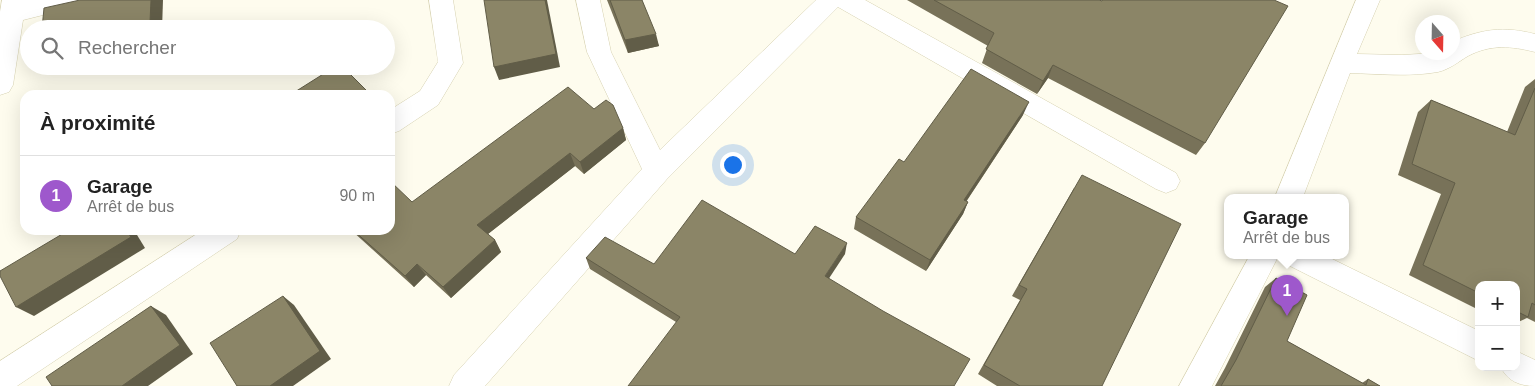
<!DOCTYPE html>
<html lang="fr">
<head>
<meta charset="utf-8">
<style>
	:root { --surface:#fff; --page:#f2f2f2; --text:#222; --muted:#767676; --line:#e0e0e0; --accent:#9e58cc }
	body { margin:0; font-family:Arial,sans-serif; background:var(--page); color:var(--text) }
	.controls { position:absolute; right:15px; bottom:15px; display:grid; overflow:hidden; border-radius:10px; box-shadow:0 5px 20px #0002 }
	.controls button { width:45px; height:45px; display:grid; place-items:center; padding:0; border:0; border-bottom:1px solid var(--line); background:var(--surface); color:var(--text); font:25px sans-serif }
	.compass { position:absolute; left:1415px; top:15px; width:45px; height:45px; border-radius:50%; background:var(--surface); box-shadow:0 5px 20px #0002; rotate:160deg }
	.you { position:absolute; left:732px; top:164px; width:18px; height:18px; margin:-12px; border:4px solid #fff; border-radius:50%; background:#1a73e8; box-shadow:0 0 0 8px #1a73e833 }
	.badge { display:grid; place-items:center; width:32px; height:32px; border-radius:50%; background:var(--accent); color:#fff; font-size:16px; font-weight:700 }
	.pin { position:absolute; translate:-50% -41px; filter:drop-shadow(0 1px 2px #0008) }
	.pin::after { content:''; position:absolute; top:26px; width:18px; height:15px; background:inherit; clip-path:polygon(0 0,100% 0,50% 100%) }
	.popup { position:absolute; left:1224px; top:194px; width:125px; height:65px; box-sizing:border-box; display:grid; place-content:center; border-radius:10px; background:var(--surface); filter:drop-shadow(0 1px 4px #0005); font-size:16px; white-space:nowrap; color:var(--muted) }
	.popup b { font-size:19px; color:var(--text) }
	.popup::after { content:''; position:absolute; left:50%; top:100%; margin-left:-10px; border:10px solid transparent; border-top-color:var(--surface) }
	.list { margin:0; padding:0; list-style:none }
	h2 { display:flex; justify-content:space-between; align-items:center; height:65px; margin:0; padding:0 20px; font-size:21px }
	h2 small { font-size:16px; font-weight:400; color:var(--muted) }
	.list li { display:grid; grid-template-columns:32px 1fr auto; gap:15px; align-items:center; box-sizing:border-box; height:80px; padding:0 20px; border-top:1px solid var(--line) }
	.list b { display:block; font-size:19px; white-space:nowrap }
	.list p { margin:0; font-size:16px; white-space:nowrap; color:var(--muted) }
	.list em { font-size:16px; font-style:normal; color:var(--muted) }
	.icon { flex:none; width:28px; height:28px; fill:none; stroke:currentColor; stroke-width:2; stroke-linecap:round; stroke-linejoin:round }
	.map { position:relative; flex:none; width:1535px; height:386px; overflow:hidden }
	.search { position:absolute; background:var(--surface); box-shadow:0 5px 20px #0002; left:20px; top:20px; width:375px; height:55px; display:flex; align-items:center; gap:12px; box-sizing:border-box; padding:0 18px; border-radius:28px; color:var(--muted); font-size:19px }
	.panel { position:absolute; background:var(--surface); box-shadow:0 5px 20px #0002; left:20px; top:90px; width:375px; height:145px; border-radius:15px }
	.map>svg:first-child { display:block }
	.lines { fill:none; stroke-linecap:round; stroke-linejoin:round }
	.minor-casing { stroke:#d6d1b0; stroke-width:1 }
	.minor { fill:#fff; fill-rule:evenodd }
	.wall { fill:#787259 }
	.shaded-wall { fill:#615d48 }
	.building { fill:#8b8567; stroke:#615d48 }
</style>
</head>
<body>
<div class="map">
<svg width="1535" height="386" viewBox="0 0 1535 386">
	<rect width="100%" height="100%" fill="#fefcee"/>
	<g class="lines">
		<defs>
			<g id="minor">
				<path d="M2,0h81l-4,6 -56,14 -10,65 -4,7 -9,3v-83z"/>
				<path d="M429,0h24l10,63 -25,42 -39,26 -9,3v-24l30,-19 18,-29z"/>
				<path d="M576,0h24l11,52 49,98 156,-150h49l311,173 4,8 -4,8 -10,4 -10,-4 -318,-182 -171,172 -182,207h-36l5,-11 188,-206 -55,-117z"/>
				<path d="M1356,0h24l-23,54 45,1 50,-3v-10c29,-13 52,-16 83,-8v18c-24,-6 -44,-8 -67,4 -10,6 -18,13 -30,16 -29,5 -59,2 -88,1l-47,124h-28z"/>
				<path d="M203,230h38l-4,9 -220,147h-17v-25z"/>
				<path d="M1250,255h29l-67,131h-33z"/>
				<path d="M1282,255h42l155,76v30l-193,-97z"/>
				<path d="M1516,351l19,9v26c-15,0 -28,-5 -34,-19h15z"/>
			</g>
		</defs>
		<use href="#minor" class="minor-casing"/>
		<use href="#minor" class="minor"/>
	</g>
	<g class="wall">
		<path d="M607,0h35l17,46 -31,7z"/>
		<path d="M907,0h192l106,143 -9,12 -148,-77 -11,16 -55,-31 6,-17z"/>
		<path d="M1535,79v243l-8,-4 -11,5v-38h-37v25l-70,-35 32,-81 -43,-19 20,-63 13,-12 76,32 18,-45z"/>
		<path d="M594,109l29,19 3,12 -42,34 -9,-8 -87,68 7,6 6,12 -50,46 -25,-23 -12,12 -63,-57h39z"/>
		<path d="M1023,115l-57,87h2l-5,12 -37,57 -72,-42 2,-12 48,-55z"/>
		<path d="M1074,188l28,198h-105l-19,-12 42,-74 -8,-4z"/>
		<path d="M795,254h50l-169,68 -86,-53 -4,-11 68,6z"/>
		<path d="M1276,278l11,63 75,42 6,-4 12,7h-165l10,-18 40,-81z"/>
	</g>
	<g class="shaded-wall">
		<path d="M151,0h12l-1,29h-41z"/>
		<path d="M545,0h2l13,67 -61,13 -5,-13z"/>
		<path d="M656,34l3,12 -31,7 -3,-13z"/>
		<path d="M1053,65l-5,13 -11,16 6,-13z"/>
		<path d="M366,90l3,5h-10z"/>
		<path d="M1029,102l-6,13 -64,97 5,-12z"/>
		<path d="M623,128l3,12 -42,34 -4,-12z"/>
		<path d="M570,153l5,13 -91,71 -7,-12z"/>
		<path d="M968,202l-5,12 -37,57 4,-11z"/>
		<path d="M126,230h8l11,18 -111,68 -18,-9z"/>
		<path d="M495,240l6,12 -50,46 -8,-11z"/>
		<path d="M847,243l-2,11 -21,32 1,-10z"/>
		<path d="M417,264l9,11 -12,12 -9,-11z"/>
		<path d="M283,296l11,9 37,54 -38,27h-23z"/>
		<path d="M151,306l15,9 27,39 -45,32h-26z"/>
	</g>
	<g class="building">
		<path d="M80,0h71l-1,22 -29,7h-79l2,-21z"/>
		<path d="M484,0h61l11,54 -62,13z"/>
		<path d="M610,0h32l14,34 -31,6z"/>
		<path d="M934,0h165l3,1v-1h172l14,6 -83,137 -152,-78 -10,16 -57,-32 8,-16z"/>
		<path d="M336,66h6l24,24 -7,5h-69z"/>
		<path d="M971,69l58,33 -65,98 4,2 -38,58 -74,-43 43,-58 5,3z"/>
		<path d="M568,87l26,22 12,-9 7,5 10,23 -43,34 -10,-9 -93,72 18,15 -52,47 -26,-23 -12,12 -52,-46h37v-49l22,21z"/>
		<path d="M1535,88v217l-3,-2 -4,14 -12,-6v-26h-37v8l-56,-28 32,-82 -43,-19 19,-64 84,35z"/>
		<path d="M1082,175l99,49 -79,162h-82l-36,-21 43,-76 -8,-4z"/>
		<path d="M702,200l93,54 20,-28 32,17 -22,33 58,35 87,48 -16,27h-326l52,-69 -94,-59 19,-21 49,27z"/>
		<path d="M69,230h57l5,7 -115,70 -16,-31v-5z"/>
		<path d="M1276,278l31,17 -20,46 79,44 2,-6 12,7h-159l15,-26z"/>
		<path d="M283,296l37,55 -50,35h-33l-27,-43z"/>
		<path d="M151,306l29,39 -58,41h-70l-6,-9z"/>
	</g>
</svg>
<div class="controls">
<button>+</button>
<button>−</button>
</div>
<svg class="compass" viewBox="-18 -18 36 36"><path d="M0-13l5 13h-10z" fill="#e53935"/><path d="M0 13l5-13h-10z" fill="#767676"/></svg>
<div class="you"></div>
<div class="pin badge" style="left:1287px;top:316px">1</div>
<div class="popup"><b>Garage</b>Arrêt de bus</div>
<div class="search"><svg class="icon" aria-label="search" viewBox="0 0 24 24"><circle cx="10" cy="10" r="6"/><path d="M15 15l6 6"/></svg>Rechercher</div>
<section class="panel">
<h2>À proximité<small></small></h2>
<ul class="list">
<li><span class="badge">1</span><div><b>Garage</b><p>Arrêt de bus</p></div><em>90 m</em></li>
</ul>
</section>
</div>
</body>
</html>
